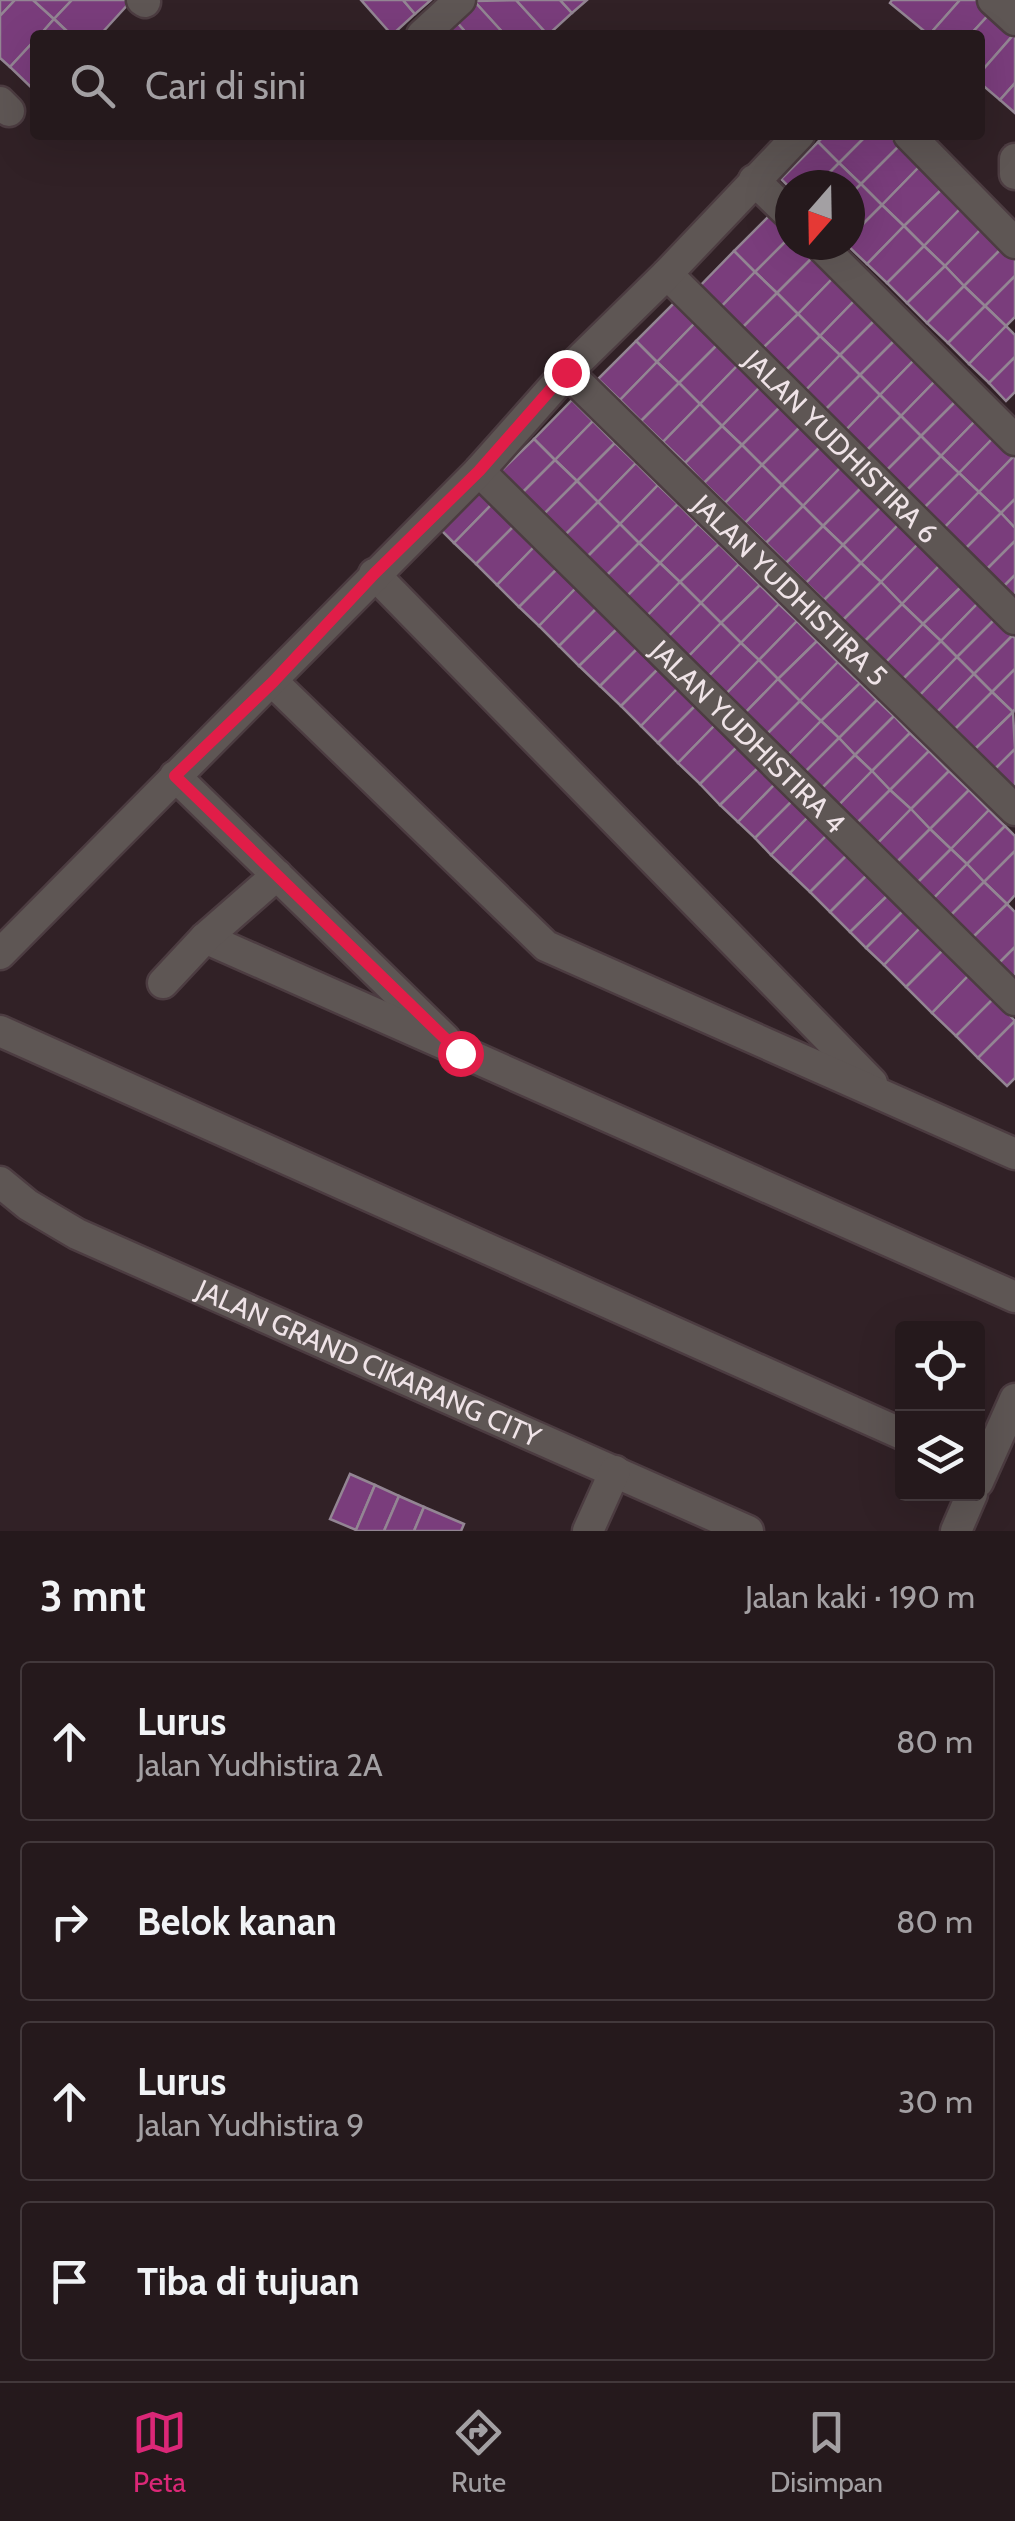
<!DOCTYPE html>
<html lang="id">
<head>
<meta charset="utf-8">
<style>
	:root { --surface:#25191c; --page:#312629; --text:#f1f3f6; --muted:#a3a0a3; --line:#42383b; --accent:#db2777 }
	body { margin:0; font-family:Cabin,sans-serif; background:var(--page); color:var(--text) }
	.controls { position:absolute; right:30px; bottom:30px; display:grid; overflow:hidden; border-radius:10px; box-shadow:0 10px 40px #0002 }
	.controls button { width:90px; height:90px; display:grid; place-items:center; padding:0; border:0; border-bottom:2px solid var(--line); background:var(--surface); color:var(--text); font:50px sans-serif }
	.compass { position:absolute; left:775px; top:170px; width:90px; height:90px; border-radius:50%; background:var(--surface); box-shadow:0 10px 40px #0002; rotate:200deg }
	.stop { position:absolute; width:30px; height:30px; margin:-22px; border:8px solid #e11d48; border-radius:50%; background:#fff }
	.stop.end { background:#e11d48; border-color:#fff; box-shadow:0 2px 10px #0008 }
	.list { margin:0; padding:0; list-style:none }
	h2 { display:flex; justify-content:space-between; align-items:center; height:130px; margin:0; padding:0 40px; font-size:42px }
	h2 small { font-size:32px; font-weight:400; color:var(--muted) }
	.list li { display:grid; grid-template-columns:65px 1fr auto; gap:30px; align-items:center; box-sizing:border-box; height:160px; margin:0 20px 20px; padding:0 20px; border:2px solid var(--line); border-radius:10px }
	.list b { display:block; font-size:38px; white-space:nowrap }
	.list p { margin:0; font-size:32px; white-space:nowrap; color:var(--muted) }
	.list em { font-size:32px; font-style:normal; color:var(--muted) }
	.icon { flex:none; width:55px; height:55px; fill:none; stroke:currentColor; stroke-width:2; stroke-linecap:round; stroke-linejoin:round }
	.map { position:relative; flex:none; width:1015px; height:1531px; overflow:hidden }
	.search { position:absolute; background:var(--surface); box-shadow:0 10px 40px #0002; left:30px; right:30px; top:30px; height:110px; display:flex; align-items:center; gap:25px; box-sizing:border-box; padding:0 35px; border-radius:10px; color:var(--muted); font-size:38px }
	.sheet { height:850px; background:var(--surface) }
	nav { display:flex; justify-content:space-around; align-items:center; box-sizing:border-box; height:140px; border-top:2px solid var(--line); background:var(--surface); font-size:28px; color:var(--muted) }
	nav a { display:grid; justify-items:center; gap:5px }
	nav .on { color:var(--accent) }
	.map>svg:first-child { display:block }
	.building { fill:#7a3d7c; stroke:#938593; stroke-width:2.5 }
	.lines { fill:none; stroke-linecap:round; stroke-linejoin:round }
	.street-casing { stroke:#4c3c41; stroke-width:35 }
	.street { stroke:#5e5654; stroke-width:30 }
	.route { stroke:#e11d48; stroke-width:12 }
	.labels { text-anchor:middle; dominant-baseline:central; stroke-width:8; stroke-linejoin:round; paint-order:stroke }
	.street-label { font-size:28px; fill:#efe3e7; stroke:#140d0f }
</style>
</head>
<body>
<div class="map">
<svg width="1015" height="1531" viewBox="0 0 1015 1531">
	<rect width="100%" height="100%" fill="#312126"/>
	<g class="building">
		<path d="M0,0h15l-15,16z"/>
		<path d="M15,0h18l21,19 -14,16h-5v5l-25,27 -10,-9v-42z"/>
		<path d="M33,0h39l-18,19z"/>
		<path d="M72,0h58l1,1 -31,34h-29l-17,-16z"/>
		<path d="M361,0h42l12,14 -23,21z"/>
		<path d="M403,0h28l-16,14z"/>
		<path d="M516,0l32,35h-43l-31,-34z"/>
		<path d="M516,0h44l12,13 -24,22z"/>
		<path d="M560,0h27l-15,13z"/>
		<path d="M892,0h68l-31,35 -39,-32z"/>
		<path d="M960,0h26l9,8 -25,27h-41z"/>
		<path d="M474,1l31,34h-37l-14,-16z"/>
		<path d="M995,8l20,25 -35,40v-38h-10z"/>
		<path d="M54,19l17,16h-31z"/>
		<path d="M454,19l14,16h-32z"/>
		<path d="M1015,33v50l-15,17 -20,-17v-10z"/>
		<path d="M35,40v51l-25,-24z"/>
		<path d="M1015,83v30l-15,-13z"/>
		<path d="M825,135h42l-28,28 -21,-21z"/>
		<path d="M867,135h22l10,11 -38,38 -22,-21z"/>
		<path d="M818,142l21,21 -22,22h-27v3l-9,-9z"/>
		<path d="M899,146l21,20 -38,39 -21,-21z"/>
		<path d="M839,163l22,21 -11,11v-10h-33z"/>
		<path d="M920,166l23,22 -39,38 -22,-21z"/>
		<path d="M861,184l21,21 -32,32v-42z"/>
		<path d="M943,188l19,19 -38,39 -20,-20z"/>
		<path d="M882,205l22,21 -37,38 -20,-19 3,-8z"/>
		<path d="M962,207l21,20 -38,39 -21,-20z"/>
		<path d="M772,213l18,17v7l-35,35 -21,-21z"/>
		<path d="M904,226l20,20 -37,37 -20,-19z"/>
		<path d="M983,227l20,20 -39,39 -19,-20z"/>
		<path d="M790,237v8h15l10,10 -38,38 -22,-21z"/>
		<path d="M924,246l21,20 -38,37 -20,-20z"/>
		<path d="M1003,247l12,12v17l-30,30 -21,-20z"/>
		<path d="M734,251l21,21 -37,38 -21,-21z"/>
		<path d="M815,255l21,20 -38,39 -21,-21z"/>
		<path d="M945,266l19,20 -37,37 -20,-20z"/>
		<path d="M755,272l22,21 -38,38 -21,-21z"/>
		<path d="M836,275l22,22 -38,39 -22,-22z"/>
		<path d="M1015,276v41l-9,9 -21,-20z"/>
		<path d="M964,286l21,20 -37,37 -21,-20z"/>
		<path d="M777,293l21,21 -38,37 -21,-20z"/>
		<path d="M858,297l20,20 -38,38 -20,-19z"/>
		<path d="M674,303l21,20 -38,39 -21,-21z"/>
		<path d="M985,306l21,20 -37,38 -21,-21z"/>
		<path d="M798,314l22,22 -37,37 -23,-22z"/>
		<path d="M878,317l20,20 -38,38 -20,-20z"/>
		<path d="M695,323l22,22 -38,38 -22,-21z"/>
		<path d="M1006,326l9,9v22l-26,26 -20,-19z"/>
		<path d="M820,336l20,19 -37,38 -20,-20z"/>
		<path d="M898,337l20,19 -38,39 -20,-20z"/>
		<path d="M636,341l21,21 -37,38 -22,-21z"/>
		<path d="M717,345l21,20 -38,39 -21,-21z"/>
		<path d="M840,355l20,20 -38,38 -19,-20z"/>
		<path d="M918,356l21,21 -38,39 -21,-21z"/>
		<path d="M1015,357v35l-9,9 -17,-18z"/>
		<path d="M657,362l22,21 -38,38 -21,-21z"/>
		<path d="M738,365l22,22 -38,39 -22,-22z"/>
		<path d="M860,375l20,20 -37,38 -21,-20z"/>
		<path d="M939,377l21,20 -39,39 -20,-20z"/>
		<path d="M679,383l21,21 -37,38 -22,-21z"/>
		<path d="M760,387l20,20 -38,38 -20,-19z"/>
		<path d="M880,395l21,21 -37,37 -21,-20z"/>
		<path d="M960,397l20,19 -39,40 -20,-20z"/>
		<path d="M572,400l21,21 -38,39 -21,-21z"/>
		<path d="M700,404l22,22 -37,37 -22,-21z"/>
		<path d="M780,407l20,20 -38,38 -20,-20z"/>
		<path d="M901,416l20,20 -37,37 -20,-20z"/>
		<path d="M980,416l17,18 -38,39 -18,-17z"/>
		<path d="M593,421l22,22 -38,38 -22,-21z"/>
		<path d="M722,426l20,19 -38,38 -19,-20z"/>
		<path d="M800,427l20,20 -38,38 -20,-20z"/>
		<path d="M997,434l18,21 -36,37 -20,-19z"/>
		<path d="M921,436l20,20 -37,37 -20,-20z"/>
		<path d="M534,439l21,21 -37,37 -22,-21z"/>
		<path d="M615,443l21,20 -38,39 -21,-21z"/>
		<path d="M742,445l20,20 -37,38 -21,-20z"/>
		<path d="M820,447l21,20 -38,39 -21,-21z"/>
		<path d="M1015,455v44l-14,14 -22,-21z"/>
		<path d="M941,456l18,17 -37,37 -18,-17z"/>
		<path d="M555,460l22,21 -37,37 -22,-21z"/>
		<path d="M636,463l22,22 -38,39 -22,-22z"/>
		<path d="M762,465l20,20 -37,38 -20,-20z"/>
		<path d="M841,467l21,20 -39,39 -20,-20z"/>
		<path d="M959,473l20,19 -37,38 -20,-20z"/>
		<path d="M577,481l21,21 -37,37 -21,-21z"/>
		<path d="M471,484l21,20 -38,39 -21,-21z"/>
		<path d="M658,485l20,19 -39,39 -19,-19z"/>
		<path d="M782,485l21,21 -37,37 -21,-20z"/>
		<path d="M862,487l19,20 -38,38 -20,-19z"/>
		<path d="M979,492l22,21 -38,38 -21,-21z"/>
		<path d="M1015,499v29l-14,-15z"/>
		<path d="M598,502l22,22 -37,37 -22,-22z"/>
		<path d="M492,504l22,22 -38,38 -22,-21z"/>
		<path d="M678,504l20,20 -38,39 -21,-20z"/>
		<path d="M803,506l20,20 -37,37 -20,-20z"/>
		<path d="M881,507l18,17 -38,39 -18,-18z"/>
		<path d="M1001,513l14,15v13l-31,31 -21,-21z"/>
		<path d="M620,524l19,19 -37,37 -19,-19z"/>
		<path d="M698,524l21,20 -39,38 -20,-19z"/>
		<path d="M899,524l20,19 -38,39 -20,-19z"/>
		<path d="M514,526l21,20 -38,39 -21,-21z"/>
		<path d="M823,526l20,19 -37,38 -20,-20z"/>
		<path d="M1015,541v34l-13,13 -18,-16z"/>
		<path d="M639,543l21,20 -37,37 -21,-20z"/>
		<path d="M919,543l21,22 -38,39 -21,-22z"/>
		<path d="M719,544l20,20 -38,39 -21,-21z"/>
		<path d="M843,545l18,18 -37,37 -18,-17z"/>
		<path d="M535,546l22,23 -38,38 -22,-22z"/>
		<path d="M660,563l20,19 -37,38 -20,-20z"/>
		<path d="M861,563l20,19 -38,38 -19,-20z"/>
		<path d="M739,564l21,21 -39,38 -20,-20z"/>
		<path d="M940,565l22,21 -39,38 -21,-20z"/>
		<path d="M557,569l20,18 -38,39 -20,-19z"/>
		<path d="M1015,575v27l-13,-14z"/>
		<path d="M680,582l21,21 -37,38 -21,-21z"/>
		<path d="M881,582l21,22 -37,37 -22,-21z"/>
		<path d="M760,585l19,19 -38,39 -20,-20z"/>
		<path d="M962,586l17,16 -38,39 -18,-17z"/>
		<path d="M577,587l20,21 -38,38 -20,-20z"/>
		<path d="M979,602l16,17 -38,38 -16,-16z"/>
		<path d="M701,603l20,20 -37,38 -20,-20z"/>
		<path d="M779,604l18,17 -38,39 -18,-17z"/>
		<path d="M902,604l21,20 -37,38 -21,-21z"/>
		<path d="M597,608l21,20 -39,38 -20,-20z"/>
		<path d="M995,619l17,17 -38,38 -17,-17z"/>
		<path d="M797,621l20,20 -39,38 -19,-19z"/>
		<path d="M721,623l20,20 -37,38 -20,-20z"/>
		<path d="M923,624l18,17 -38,38 -17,-17z"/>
		<path d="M618,628l20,20 -38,38 -21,-20z"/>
		<path d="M1012,636l3,2v31l-23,23 -18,-18z"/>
		<path d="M817,641l21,21 -38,39 -22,-22z"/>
		<path d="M941,641l16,16 -37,38 -17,-16z"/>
		<path d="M741,643l18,17 -37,38 -18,-17z"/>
		<path d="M638,648l21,20 -38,38 -21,-20z"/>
		<path d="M957,657l17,17 -37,38 -17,-17z"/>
		<path d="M759,660l19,19 -37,38 -19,-19z"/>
		<path d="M838,662l22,21 -39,38 -21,-20z"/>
		<path d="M659,668l20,19 -38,39 -20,-20z"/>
		<path d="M1015,669v40l-2,3 -21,-20z"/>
		<path d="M974,674l18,18 -37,37 -18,-17z"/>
		<path d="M778,679l22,22 -37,37 -22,-21z"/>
		<path d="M860,683l17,17 -38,38 -18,-17z"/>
		<path d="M679,687l17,18 -38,38 -17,-17z"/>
		<path d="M992,692l21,20 -38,37 -20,-20z"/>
		<path d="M877,700l17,16 -39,39 -16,-17z"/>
		<path d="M800,701l21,20 -37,38 -21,-21z"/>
		<path d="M696,705l20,19 -38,39 -20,-20z"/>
		<path d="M1013,712l2,37 -20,20 -20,-20z"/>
		<path d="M894,716l16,17 -38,38 -17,-16z"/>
		<path d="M821,721l18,17 -38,38 -17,-17z"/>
		<path d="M716,724l22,22 -38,38 -22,-21z"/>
		<path d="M910,733l19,18 -39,39 -18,-19z"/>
		<path d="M839,738l16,17 -37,37 -17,-16z"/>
		<path d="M738,746l21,21 -39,38 -20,-21z"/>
		<path d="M1015,749v39l-20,-19z"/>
		<path d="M929,751l20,20 -38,38 -21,-19z"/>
		<path d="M855,755l17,16 -37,38 -17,-17z"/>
		<path d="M759,767l17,16 -38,39 -18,-17z"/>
		<path d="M872,771l18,19 -37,37 -18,-18z"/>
		<path d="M949,771l20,19 -39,39 -19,-20z"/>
		<path d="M776,783l17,17 -38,38 -17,-16z"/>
		<path d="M890,790l21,19 -37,38 -21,-20z"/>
		<path d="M969,790l20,20 -38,39 -21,-20z"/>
		<path d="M793,800l16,16 -38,39 -16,-17z"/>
		<path d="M911,809l19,20 -37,37 -19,-19z"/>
		<path d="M989,810l16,16 -38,38 -16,-15z"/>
		<path d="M809,816l19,18 -38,39 -19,-18z"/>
		<path d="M1005,826l10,10v15l-31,31 -17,-18z"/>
		<path d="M930,829l21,20 -37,37 -21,-20z"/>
		<path d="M828,834l20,20 -38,38 -20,-19z"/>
		<path d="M951,849l16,15 -37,38 -16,-16z"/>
		<path d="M1015,851v44l-8,9 -23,-22z"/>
		<path d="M848,854l20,20 -38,38 -20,-20z"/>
		<path d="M967,864l17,18 -37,37 -17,-17z"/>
		<path d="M868,874l21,20 -39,38 -20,-20z"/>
		<path d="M984,882l23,22 -38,37 -22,-22z"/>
		<path d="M889,894l15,16 -38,38 -16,-16z"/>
		<path d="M1007,904l8,8v35l-20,20 -26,-26z"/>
		<path d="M904,910l18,16 -38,39 -18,-17z"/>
		<path d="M922,926l22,23 -38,38 -22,-22z"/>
		<path d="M1015,947v39l-20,-19z"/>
		<path d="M944,949l26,25 -38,39 -26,-26z"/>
		<path d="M970,974l24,24 -38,38 -24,-23z"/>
		<path d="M994,998l21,23 -37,37 -22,-22z"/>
		<path d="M1015,1021v57l-8,8 -29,-28z"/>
		<path d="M350,1474l25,11 -19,45 -26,-11z"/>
		<path d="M375,1485l24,11 -15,35h-26l-2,-1z"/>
		<path d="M399,1496l25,11 -10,24h-30z"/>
		<path d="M424,1507l40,17 -3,7h-47z"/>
	</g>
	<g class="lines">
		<defs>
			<g id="street">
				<path d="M142,0l3,2"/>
				<path d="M993,0l22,20"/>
				<path d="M422,35l38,-35"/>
				<path d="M0,102l9,9"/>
				<path d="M909,135l106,108"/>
				<path d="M1015,159v15"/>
				<path d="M754,180l36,35"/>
				<path d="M820,245l195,195"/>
				<path id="s1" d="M667,274l348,345"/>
				<path id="s2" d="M567,372l448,438"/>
				<path id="s3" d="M479,471l536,529"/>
				<path d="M374,574l498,509"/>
				<path d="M273,682l273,264 469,208"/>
				<path d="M175,776l270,263"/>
				<path d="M205,938l810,359"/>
				<path d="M0,954l479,-483 88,-99 100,-98 132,-139"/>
				<path d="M163,983l42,-45 72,-63"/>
				<path d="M0,1031l902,403"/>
				<path id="s4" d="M0,1182l28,23 49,29 671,297"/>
				<path d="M978,1482l37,-83"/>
				<path d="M588,1531l27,-60"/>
				<path d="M956,1531l16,-37"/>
			</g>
		</defs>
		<use href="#street" class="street-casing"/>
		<use href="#street" class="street"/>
	</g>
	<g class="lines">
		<path class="route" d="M460,1053l-285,-277 98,-94 101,-108 105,-103 87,-99"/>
	</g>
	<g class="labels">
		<g class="street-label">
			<text stroke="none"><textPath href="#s1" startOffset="245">JALAN YUDHISTIRA 6</textPath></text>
			<text stroke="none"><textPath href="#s2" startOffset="312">JALAN YUDHISTIRA 5</textPath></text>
			<text stroke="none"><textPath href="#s3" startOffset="378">JALAN YUDHISTIRA 4</textPath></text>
			<text stroke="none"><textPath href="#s4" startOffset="412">JALAN GRAND CIKARANG CITY</textPath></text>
		</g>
	</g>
</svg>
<div class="controls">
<button><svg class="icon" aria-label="locate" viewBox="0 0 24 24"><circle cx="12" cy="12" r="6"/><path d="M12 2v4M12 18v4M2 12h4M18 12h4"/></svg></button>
<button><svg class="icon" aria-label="layers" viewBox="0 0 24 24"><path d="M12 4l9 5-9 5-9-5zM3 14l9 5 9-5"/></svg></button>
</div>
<svg class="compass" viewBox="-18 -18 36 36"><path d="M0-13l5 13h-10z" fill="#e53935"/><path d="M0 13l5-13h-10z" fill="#a3a0a3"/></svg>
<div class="stop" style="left:460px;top:1053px"></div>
<div class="stop end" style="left:566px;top:372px"></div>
<div class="search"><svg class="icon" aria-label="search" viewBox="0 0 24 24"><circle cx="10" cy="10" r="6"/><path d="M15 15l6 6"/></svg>Cari di sini</div>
</div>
<section class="sheet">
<h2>3 mnt<small>Jalan kaki · 190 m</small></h2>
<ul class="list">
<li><svg class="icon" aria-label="ahead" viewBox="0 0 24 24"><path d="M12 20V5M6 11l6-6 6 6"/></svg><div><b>Lurus</b><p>Jalan Yudhistira 2A</p></div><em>80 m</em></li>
<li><svg class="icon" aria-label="right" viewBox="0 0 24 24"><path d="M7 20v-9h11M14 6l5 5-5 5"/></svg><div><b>Belok kanan</b></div><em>80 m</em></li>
<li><svg class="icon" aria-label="ahead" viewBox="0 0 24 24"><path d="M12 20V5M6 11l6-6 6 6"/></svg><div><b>Lurus</b><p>Jalan Yudhistira 9</p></div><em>30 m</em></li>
<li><svg class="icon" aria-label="arrive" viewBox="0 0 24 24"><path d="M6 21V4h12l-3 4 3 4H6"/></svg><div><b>Tiba di tujuan</b></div></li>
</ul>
</section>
<nav>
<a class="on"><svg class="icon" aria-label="map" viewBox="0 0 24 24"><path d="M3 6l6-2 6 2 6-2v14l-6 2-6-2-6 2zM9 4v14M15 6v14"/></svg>Peta</a>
<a><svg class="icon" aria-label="directions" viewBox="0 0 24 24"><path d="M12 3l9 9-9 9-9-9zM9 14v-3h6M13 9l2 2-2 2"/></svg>Rute</a>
<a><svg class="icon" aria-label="saved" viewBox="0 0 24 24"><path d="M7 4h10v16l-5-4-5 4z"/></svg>Disimpan</a>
</nav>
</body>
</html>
